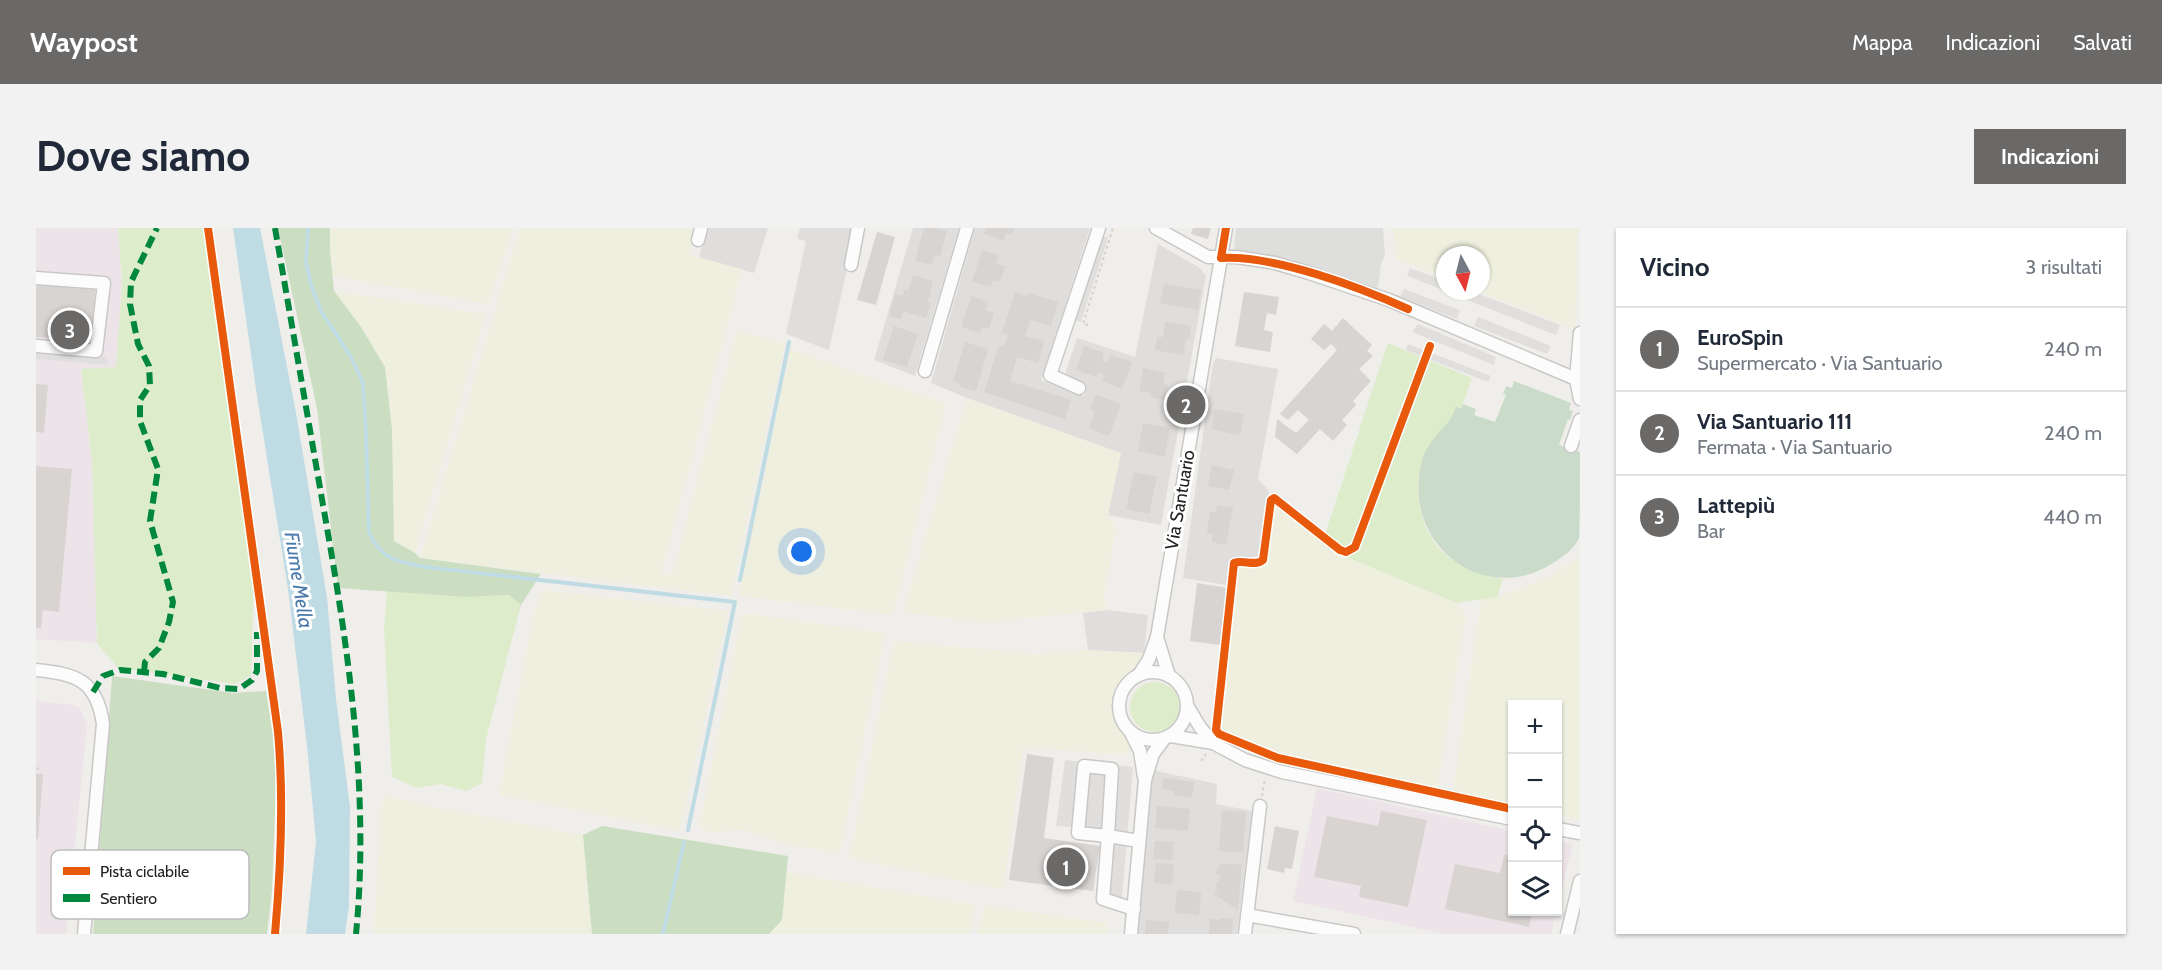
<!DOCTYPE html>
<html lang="it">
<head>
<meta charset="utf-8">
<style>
	:root { --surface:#fff; --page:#f2f2f3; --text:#1f2937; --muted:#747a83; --line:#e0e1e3; --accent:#6a6968 }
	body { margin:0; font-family:Cabin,sans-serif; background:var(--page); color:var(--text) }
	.controls { position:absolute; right:18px; bottom:18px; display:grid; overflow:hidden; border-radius:0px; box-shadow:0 2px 4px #0004 }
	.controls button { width:54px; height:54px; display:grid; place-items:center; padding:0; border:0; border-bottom:2px solid var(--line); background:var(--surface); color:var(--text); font:30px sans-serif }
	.compass { position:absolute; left:1400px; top:18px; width:54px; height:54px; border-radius:50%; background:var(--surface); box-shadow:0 2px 4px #0004; rotate:173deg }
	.you { position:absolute; left:766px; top:324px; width:21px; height:21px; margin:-15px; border:4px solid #fff; border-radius:50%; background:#1a73e8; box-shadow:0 0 0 9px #1a73e833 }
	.badge { display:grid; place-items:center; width:39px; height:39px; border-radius:50%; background:var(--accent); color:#fff; font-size:20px; font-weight:700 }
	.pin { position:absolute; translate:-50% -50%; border:3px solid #fff; box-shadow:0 2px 6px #0006 }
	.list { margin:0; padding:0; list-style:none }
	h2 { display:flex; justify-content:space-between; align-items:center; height:78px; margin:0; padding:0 24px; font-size:26px }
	h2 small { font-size:20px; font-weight:400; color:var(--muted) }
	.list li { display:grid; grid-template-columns:39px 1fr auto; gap:18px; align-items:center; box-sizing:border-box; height:84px; padding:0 24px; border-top:2px solid var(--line) }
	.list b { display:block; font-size:22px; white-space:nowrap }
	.list p { margin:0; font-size:20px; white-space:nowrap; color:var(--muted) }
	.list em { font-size:20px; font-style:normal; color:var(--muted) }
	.icon { flex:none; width:33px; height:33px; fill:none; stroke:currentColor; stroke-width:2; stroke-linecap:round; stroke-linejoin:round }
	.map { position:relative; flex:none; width:1544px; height:706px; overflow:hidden; border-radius:0px }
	header { display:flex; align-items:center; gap:36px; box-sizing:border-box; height:84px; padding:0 30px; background:var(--accent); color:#fff }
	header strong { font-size:28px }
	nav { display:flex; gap:33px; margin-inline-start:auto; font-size:21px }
	.intro { display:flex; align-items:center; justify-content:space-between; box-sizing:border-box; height:144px; padding:0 36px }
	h1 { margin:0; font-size:42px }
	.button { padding:15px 27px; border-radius:0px; background:var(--accent); color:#fff; font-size:21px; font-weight:700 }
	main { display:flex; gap:36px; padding:0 36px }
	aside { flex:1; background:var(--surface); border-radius:0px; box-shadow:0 2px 4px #0004 }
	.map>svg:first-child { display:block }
	.residential { fill:#dfdedc }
	.industrial { fill:#ede4e9 }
	.religious { fill:#dededc }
	.farmland { fill:#efefdf }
	.grass { fill:#ddeccb }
	.forest { fill:#cbdec1 }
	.cemetery { fill:#cadbca }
	.parking { fill:#e0dfde }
	.water { fill:#bfdbe3 }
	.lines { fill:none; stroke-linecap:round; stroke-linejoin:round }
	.stream { stroke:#bfdbe3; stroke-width:4 }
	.building { fill:#d7d4d2 }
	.minor-casing { stroke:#c9c8c7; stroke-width:15 }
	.path { stroke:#dccecd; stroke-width:2; stroke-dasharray:3 3; stroke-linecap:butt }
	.minor { stroke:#fdfcfc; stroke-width:12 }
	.quiet { stroke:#00873e; stroke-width:6; stroke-dasharray:12 6; stroke-linecap:butt }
	.cycleway-casing { stroke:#fff; stroke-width:11 }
	.cycleway { stroke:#e8590c; stroke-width:8 }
	.labels { text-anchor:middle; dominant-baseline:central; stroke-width:6; stroke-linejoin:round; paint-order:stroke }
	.street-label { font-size:18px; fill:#222; stroke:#fff }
	.water-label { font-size:20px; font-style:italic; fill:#4a7aab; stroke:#fff }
	.key { fill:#fff; stroke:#bdbdbd; stroke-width:1.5 }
	.key-label { font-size:16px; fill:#222 }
</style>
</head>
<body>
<header>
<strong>Waypost</strong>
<nav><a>Mappa</a><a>Indicazioni</a><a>Salvati</a></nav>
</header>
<div class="intro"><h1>Dove siamo</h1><a class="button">Indicazioni</a></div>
<main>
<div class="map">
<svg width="1544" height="706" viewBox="0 0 1544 706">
	<rect width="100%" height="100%" fill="#f0eeeb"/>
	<g class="residential">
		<path d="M671,0h61l-14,45 -55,-15z"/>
		<path d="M764,0h56l-27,122 -43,-16 20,-93 -9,-2z"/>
		<path d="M877,0h46l-44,148 -41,-16z"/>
		<path d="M939,0h115l-49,152 43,16 3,-10 -18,-7 -3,-4v-4l11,-33 58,19 23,-113 42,24 6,8 -45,249 -53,-10 12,-62 -153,-55 -36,-15z"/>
		<path d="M1180,130l62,11 -20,110 11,12 -9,70 -27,-3 -6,27 -44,-7 30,-215z"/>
		<path d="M1071,382l41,5 -4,38 -56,-3 -5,-37z"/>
		<path d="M1116,542l65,14 -1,20 36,7 -15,123h-101z"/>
	</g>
	<g class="industrial">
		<path d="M0,0h82l4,54 -6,86 -35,1 11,92 5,182 -61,-4z"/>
		<path d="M0,473l38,4 7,5 6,16 -21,208h-30z"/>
		<path d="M1281,560l195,43v81h44l-5,22h-106l-152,-33z"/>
		<path d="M1522,613l15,3 -15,62z"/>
	</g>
	<path class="religious" d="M1200,0h147l2,28 -4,8 -3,24 -89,-29 -55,-10z"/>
	<g class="farmland">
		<path d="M294,0h183l-25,76 -156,-28z"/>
		<path d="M484,0h177l-7,27 52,14 -81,306h11l65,-245 48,14 -54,252 -311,-38z"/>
		<path d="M1357,0h185l-3,101 -98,-38h4v-36h-36v23l-49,-19z"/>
		<path d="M298,63l152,23 -71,239 -21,-12 -2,-112 -7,-62 -24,-40z"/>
		<path d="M754,121l156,55 -53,211 -154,-19z"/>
		<path d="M931,170l154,55 -13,62 8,14 -12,68 3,13 -124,13 -80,-11z"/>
		<path d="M1238,273l60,51 123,51 9,11 -29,175 -158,-35 -34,-11 -24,-13 -3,-5 18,-160 22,1 5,-1 3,-3z"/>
		<path d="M1544,329v263l-22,-5v-111h-46v101l-59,-13 28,-193 16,-2 52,-20z"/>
		<path d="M505,362l187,21 -48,220 -181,-36 32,-169z"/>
		<path d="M706,385l143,20 -45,221 -63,-12 -34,-12 -33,3 -11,-6z"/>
		<path d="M858,413l142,13 52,-4 56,3 -5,13 -12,8 -12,23 -2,19 21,30 -10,9 -101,-8 -20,143 -154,-32z"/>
		<path d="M349,567l54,13 144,27 9,99h-218l7,-128z"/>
		<path d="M751,644l189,33 -7,29h-200l13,-14z"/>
		<path d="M948,677l122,18v11h-128z"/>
	</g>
	<g class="grass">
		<path d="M82,0h86l50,355 -3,93 -16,8 -117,-16 -21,-25 -5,-182 -11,-92 35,-2 6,-85z"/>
		<path d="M1352,115l84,35 -11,31 -5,-1c-1,4 -3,9 -5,13 -8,14 -20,17 -27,37 -13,30 -4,77 23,98 16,13 36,19 56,23l-6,18 -40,6 -123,-51 -9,-18z"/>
		<path d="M351,363l79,6 43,-2 12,10 -35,134 -4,44 -15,8 -26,-7 -24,4 -25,-11 -8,-149z"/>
		<circle cx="1119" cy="479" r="25"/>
	</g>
	<g class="forest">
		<path d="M242,0h52v23l4,40 27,36 24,40 7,62 2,112 21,12 5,5 121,16 -20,31 -12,-10 -43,2 -128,-9 -21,-180z"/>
		<path d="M76,448l121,17 33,-2 11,68 -5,132 -5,43h-174z"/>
		<path d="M566,598l186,30 -6,64 -13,14h-177l-9,-99z"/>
	</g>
	<path class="cemetery" d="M1478,153l57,22 -2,7 4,1 -3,9 -2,-1 -9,26 21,7c0,14 0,78 -1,86 -5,11 -16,19 -26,25 -64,42 -142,-11 -134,-85 1,-12 4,-24 11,-34 10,-16 19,-17 26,-37l5,2 2,-5 13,5 -2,6 21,7 11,-27 -3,-1 3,-8 6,2z"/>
	<g class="parking">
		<path d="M1062,7l10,3 -27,84 -10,-3z"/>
		<path d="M1374,40l35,13v10h7l-1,2 -44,-17z"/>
		<path d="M1368,61l56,21 -3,9 -57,-22z"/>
		<path d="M1429,63h6l89,34 -4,10 -94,-37z"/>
		<path d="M1442,89l73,29 -4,8 -73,-28z"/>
		<path d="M1382,96l78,33 -2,8 -82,-33z"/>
		<path d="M1372,116l83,32 -3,6 -82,-32z"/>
		<path d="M0,123l70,6 3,8 -73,-6z"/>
		<path d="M1029,532l68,7 -11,131 -14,-3 6,-65 -58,-4z"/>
	</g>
	<path class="water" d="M197,0h27l36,185 31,184 9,102 14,108 -1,99 -4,28h-39l10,-92 -9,-96 -19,-157 -31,-193z"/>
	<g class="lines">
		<g class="stream">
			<path d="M272,0l-2,34 5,23 10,26 30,46 12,26 3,50 3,100c13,27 29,29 56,34l310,35 -47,228"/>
			<path d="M704,352l49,-238"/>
			<path d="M627,706l21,-92"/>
		</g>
	</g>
	<g class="building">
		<path d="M888,0h11l12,3 -7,26 -6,-1 -2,9 -17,-4z"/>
		<path d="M950,0h28l-2,7 -6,-2 -3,7 -19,-6z"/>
		<path d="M1157,0h18l-3,11 -17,-5z"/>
		<path d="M841,4l18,5 -19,68 -19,-5z"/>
		<path d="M946,22l17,5 -3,9 9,2 -5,16 -7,-2 -2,7 -19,-6z"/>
		<path d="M877,47l20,6 -5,21 3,1 -5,15 -23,-7 -2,8 -12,-3 6,-22 8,2 1,-7 4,2z"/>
		<path d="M1128,56l37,6 -3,20 -38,-7z"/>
		<path d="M0,57l59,5 -4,51 -55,-4z"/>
		<path d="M979,64l12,4 1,-3 30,9 -7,24 -21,-6 -5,16 19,5 -6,22 -21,-6 -7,24 61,19 -6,19 -81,-27 15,-47 5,2 4,-13 -6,-1z"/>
		<path d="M1208,64l35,5 -3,18 -9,-2 -3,17 9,2 -3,20 -35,-6z"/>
		<path d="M935,68l17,6 -3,8 9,3 -5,16 -7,-2 -2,6 -19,-6z"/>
		<path d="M1307,90l29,27 -5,6 6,5 -14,13 12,12 -18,20 3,4 -14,15 5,5 -14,16 -13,-12 -23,25 -22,-17 2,-18 19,14 13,-13 -11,-10 -10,10 -8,-6 57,-64 -6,-6 -7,6 -13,-11 13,-15 8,7z"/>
		<path d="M1129,94l26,4 -2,13h-3l-3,16 -28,-5 2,-13h6z"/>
		<path d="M858,98l24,8 -11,33 -24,-7z"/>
		<path d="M929,114l23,7 -12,42 -17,-4 1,-4 -7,-2z"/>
		<path d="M1048,118l20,7 -2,8 6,2 2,-8 22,7 -10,27 -20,-8 3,-6 -7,-2 -2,4 -20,-7z"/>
		<path d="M1107,140l22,5 -2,11 5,1 -3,15 -15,-3 1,-4 -12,-2z"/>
		<path d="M0,156l12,1 -4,48 -8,-1z"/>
		<path d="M1060,167l25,9 -12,32 -20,-8 6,-17 -5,-1z"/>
		<path d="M1179,181l29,5 -4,21 -29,-6z"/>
		<path d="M1107,195l27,5 -5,29 -27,-6z"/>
		<path d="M1176,237l22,5 -5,20 -21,-4z"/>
		<path d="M0,238l36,3 -13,143 -16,-2 -2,18h-5z"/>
		<path d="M1098,244l23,5 -8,37 -23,-5z"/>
		<path d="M1181,277l16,2 -7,38 -14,-3 1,-8 -6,-1 3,-22 6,1z"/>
		<path d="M1161,355l31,5 -7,57 -31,-4z"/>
		<path d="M991,526l27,4 -10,80 56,8 -7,45 -84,-11z"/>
		<path d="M0,546h7l-5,65h-2z"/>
		<path d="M1127,550l31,4 -2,16 -18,-3v-4l-13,-2z"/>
		<path d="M1121,578l33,3 -2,22 -33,-3z"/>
		<path d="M1186,582l24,2 -3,41 -24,-2z"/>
		<path d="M1345,583l46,9 -19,87 -49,-10 2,-11 -47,-9 13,-61 51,10z"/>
		<path d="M1239,598l24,5 -7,38 -7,-1 -1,5 -17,-4z"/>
		<path d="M1119,613l19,1 -2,18 -19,-1z"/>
		<path d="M1468,627l8,1v56h20l-3,15 -84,-18 10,-45 45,9z"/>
		<path d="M1120,635l18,1 -2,20 -18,-1z"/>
		<path d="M1185,635l21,2 -4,45 -24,-16 4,-6 -3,-2 6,-10 -6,-3z"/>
		<path d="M1141,662l24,2 -2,23 -24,-2z"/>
		<path d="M1184,690l13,1 -1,15h-23l1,-15 10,1z"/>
		<path d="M1110,692l23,2 -1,12h-23z"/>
	</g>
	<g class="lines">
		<defs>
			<g id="minor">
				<path d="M1120,0l52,29h29l38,6 34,10 80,27 187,79"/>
				<path d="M662,12l3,-12"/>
				<path d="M815,37l7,-37"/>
				<path d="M0,50l68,5 -8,68 -60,-5"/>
				<path d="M1544,105l-4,46 4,20"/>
				<path d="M889,143l42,-143"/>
				<path d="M1043,160l-29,-13 49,-147"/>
				<path d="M1535,218l9,-26"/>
				<path d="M1121,409l12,39"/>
				<path d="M0,442c40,4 61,10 67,54l-19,210"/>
				<circle cx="1117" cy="478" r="34"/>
				<path d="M1103,447l10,-16 8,-22 69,-409"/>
				<path d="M1152,479l12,20 13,16"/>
				<path d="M1095,505l9,18 4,26"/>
				<path d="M1135,508l42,7 32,17 37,12 230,47"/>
				<path d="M1522,601l22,4"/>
				<path d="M1098,681l-31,-10 5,-63 -30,-3 6,-67 28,3 -4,67 31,5"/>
				<path d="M1211,687l107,19"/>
				<path d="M1095,706l14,-154 8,-26 11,-15"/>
				<path d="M1209,706l15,-128"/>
				<path d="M1531,706l13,-53"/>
			</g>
		</defs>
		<use href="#minor" class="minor-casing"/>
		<g class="path">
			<path d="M1052,97l-5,-1 30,-96"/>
			<path d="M1165,533l5,-7"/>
			<path d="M0,540l3,1"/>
			<path d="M1226,568l3,-18"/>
		</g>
		<use href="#minor" class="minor"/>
		<g class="quiet">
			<path d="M239,0c16,92 32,185 48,277 25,141 47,286 33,429"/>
			<path d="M108,444l1,-10 14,-14 10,-26 4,-20 -23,-81 8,-52 -18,-48v-21l10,-15 -1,-19 -11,-22 -8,-40 1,-22 26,-54"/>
			<path d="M57,464l10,-16 17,-6 43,4 57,14 19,1 13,-9 5,-9v-39"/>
		</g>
		<defs>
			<g id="cycleway">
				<path d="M172,0l70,504c6,67 3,135 -3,202"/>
				<path d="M1190,0l-5,30c54,-3 138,29 187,51"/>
				<path d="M1394,118l-75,201 -9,5 -6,-2 -66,-52 -3,2 -8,60c-8,7 -20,-1 -29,3l-18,167 3,4 59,24 234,51"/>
			</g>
		</defs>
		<use href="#cycleway" class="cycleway-casing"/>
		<use href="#cycleway" class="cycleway"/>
	</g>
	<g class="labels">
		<g class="street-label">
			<text transform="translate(1144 272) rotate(-80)">Via Santuario</text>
		</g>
		<g class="water-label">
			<text transform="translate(263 352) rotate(81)">Fiume Mella</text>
		</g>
	</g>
	<rect x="15" y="622" width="198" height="69" rx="9" class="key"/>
	<rect x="27" y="639" width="27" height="8" fill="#e8590c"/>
	<rect x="27" y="666" width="27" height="8" fill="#00873e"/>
	<g class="key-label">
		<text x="64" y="649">Pista ciclabile</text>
		<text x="64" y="676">Sentiero</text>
	</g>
</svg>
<div class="controls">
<button>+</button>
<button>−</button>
<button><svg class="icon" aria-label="locate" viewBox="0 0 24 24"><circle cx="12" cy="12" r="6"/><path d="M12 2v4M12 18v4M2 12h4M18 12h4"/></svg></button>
<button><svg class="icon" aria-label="layers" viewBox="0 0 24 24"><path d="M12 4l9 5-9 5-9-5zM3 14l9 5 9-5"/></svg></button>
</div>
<svg class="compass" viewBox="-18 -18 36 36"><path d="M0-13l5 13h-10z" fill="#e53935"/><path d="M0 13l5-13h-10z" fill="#747a83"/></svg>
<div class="you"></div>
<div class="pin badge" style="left:1030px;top:639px">1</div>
<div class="pin badge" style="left:1150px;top:177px">2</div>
<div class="pin badge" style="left:34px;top:102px">3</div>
</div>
<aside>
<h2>Vicino<small>3 risultati</small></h2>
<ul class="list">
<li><span class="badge">1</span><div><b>EuroSpin</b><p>Supermercato · Via Santuario</p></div><em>240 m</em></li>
<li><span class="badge">2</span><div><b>Via Santuario 111</b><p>Fermata · Via Santuario</p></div><em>240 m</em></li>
<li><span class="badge">3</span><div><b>Lattepiù</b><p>Bar</p></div><em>440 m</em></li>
</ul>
</aside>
</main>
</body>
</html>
